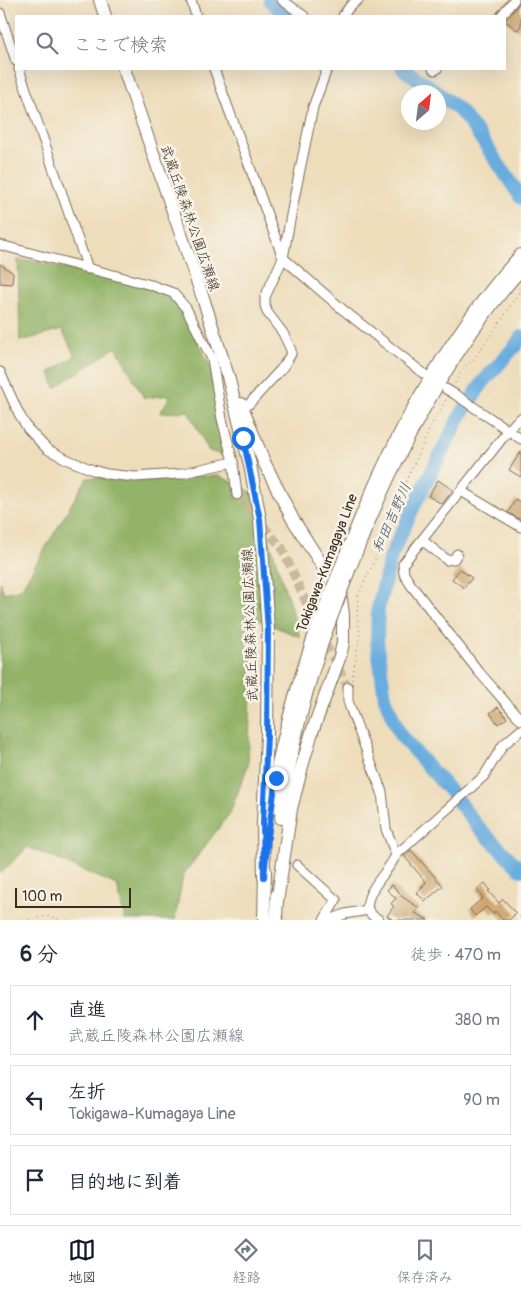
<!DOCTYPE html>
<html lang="ja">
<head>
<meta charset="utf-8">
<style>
	:root { --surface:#fff; --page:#f2f2f3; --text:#1f2937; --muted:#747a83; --line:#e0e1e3; --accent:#111827 }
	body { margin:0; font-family:Pangolin,"Klee One",sans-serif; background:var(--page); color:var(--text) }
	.compass { position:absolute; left:401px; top:85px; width:45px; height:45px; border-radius:50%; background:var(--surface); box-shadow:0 5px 20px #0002; rotate:28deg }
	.scale { position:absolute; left:15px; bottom:12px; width:116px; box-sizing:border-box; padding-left:5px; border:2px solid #3b2a1e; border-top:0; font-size:14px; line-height:18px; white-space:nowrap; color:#3b2a1e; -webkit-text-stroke:4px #f7f3e8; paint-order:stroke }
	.stop { position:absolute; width:15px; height:15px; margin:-11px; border:4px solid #1a73e8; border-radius:50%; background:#fff }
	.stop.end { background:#1a73e8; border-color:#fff; box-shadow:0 1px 5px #0008 }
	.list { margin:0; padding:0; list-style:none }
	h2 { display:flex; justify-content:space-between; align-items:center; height:65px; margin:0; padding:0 20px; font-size:21px }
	h2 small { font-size:16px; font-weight:400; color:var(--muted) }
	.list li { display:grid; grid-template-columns:32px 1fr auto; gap:15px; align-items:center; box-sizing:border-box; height:70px; margin:0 10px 10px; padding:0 10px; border:1px solid var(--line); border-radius:0px }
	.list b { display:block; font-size:19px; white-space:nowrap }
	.list p { margin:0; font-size:16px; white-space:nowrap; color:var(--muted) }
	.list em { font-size:16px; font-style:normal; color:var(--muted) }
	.icon { flex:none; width:28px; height:28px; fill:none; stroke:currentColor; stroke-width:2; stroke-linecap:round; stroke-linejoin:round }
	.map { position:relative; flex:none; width:521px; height:920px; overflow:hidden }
	.search { position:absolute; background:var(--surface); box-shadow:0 5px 20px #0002; left:15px; right:15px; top:15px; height:55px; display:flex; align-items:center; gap:12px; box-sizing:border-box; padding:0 18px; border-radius:0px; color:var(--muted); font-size:19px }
	.sheet { height:305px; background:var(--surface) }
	nav { display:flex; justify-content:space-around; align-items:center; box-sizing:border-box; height:70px; border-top:1px solid var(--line); background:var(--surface); font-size:14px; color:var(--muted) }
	nav a { display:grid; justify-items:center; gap:2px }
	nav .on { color:var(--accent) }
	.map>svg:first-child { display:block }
	.forest { fill:#93b367; stroke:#676e42 }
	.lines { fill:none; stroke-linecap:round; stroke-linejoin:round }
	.river { stroke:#69adde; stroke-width:14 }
	.building { fill:#cca46e }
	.street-tunnel { stroke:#cab99c; stroke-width:9; stroke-dasharray:9 4.5; stroke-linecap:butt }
	.street-casing { stroke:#7a6955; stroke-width:11 }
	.secondary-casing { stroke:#7a6955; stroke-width:14 }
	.path { stroke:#7a6955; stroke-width:1; stroke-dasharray:1 4; stroke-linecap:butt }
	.street { stroke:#fff; stroke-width:9 }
	.secondary { stroke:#fff; stroke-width:12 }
	.secondary-bridge-casing { stroke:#7a6955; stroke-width:14; stroke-linecap:butt }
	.secondary-bridge { stroke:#fff; stroke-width:12 }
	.route { stroke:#1a73e8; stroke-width:6 }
	.labels { text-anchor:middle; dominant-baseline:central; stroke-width:5; stroke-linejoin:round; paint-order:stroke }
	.street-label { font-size:14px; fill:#3b2a1e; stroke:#f7f3e8 }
	.water-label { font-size:15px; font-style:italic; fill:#4b5861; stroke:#f7f3e8 }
</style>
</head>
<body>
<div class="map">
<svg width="521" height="920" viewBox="0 0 521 920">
	<rect width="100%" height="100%" fill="#f7f3e8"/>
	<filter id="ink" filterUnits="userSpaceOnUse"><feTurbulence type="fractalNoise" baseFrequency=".02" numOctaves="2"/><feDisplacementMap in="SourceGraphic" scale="10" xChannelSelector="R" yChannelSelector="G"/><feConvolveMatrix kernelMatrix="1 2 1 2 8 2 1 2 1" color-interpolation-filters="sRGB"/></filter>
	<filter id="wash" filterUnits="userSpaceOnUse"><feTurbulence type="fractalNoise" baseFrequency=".0096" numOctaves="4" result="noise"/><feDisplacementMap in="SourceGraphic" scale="20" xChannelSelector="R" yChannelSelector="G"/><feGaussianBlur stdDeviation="1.12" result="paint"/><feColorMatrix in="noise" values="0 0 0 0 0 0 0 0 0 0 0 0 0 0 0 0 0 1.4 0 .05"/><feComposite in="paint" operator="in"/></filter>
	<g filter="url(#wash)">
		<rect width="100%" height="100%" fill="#edb"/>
		<g class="forest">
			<path d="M18,260l15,1 140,32 41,80 11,83 -16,-5 -21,-40 -28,2 11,-18 -27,3 -28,-51 -61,41 -5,-16 25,-16 -13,-26 -42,11z"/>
			<path d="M220,476l35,18 45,143 -46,-19 -6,147 -18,48 -47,62 -8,45h-50l-8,-35 -89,-38 -28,27v-292l4,11 17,-4 66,-111z"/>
		</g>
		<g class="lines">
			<g class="river">
				<path d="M270,0l12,13 6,3"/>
				<path d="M403,69l31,20 26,22 18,23 32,47 11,17"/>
				<path d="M521,337l-5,8 -33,37 -23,34 -46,90 -23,50 -13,52 -1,33 8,57 15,37 51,57 26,34 44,44"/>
			</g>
		</g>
		<g id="blocks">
			<g class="building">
				<path d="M520,0h1v26l-4,4 -12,-9 14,-17z"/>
				<path d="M0,264l13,9 -1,11 -12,-1z"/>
				<path d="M521,451v26l-12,-7z"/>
				<path d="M438,480l15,10 -11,14 -14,-8z"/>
				<path d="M516,499l5,4v17l-13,-8z"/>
				<path d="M460,569l12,9 -8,10 -12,-9z"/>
				<path d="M498,707l9,11 -9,6 -8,-11z"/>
				<path d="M411,850l32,36 -18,15 -8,-8 9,-11 -22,-26z"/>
				<path d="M485,883l5,7 -2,1 11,12 4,-4 13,14 -7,7h-6l-8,-9 -2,3 -7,-7 -11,9 -5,-7 13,-11 -6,-8z"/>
				<path d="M392,885l10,10 -1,1 18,12 -4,5 13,7h-35l-6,-4 7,-10 -3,-2 5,-6 -9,-8z"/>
			</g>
		</g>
	</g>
	<g filter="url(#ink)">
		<use href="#blocks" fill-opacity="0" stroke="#7a6955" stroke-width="1"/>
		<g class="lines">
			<path class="street-tunnel" d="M237,495l45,53 26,59 4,12 36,68"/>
			<defs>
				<g id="street">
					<path d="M191,0l5,16"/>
					<path d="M282,0l22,16"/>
					<path d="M0,13l16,48"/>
					<path d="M343,16l7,-10 8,-6"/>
					<path d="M501,16l13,-16"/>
					<path d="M19,69l69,200"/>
					<path d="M214,69l69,189 59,51 82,65"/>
					<path d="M433,69l2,1 2,-1"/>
					<path d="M0,245l151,40 22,8 13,15 26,51 10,60 11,43 4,33"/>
					<path d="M0,372l19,42 9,15 19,20 21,11 25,10 14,4 28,3 44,-3 54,-12"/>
					<path d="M446,389l10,6 65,44"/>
					<path d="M249,404l34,-37 8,-13v-4l-8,-17 -16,-21 -2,-7v-8l18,-39 12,-64 18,-87 14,-38"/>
					<path d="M521,418l-5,4 -8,9 -102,129 -3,4 1,10 7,11 68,87 42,48"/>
					<path d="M461,491l60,36"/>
					<path d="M422,540l25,20 7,-1 3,-5"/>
					<path d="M348,687v14l3,9 31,82 4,37 10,26"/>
					<path d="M297,865l39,35 -12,20"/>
					<path d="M330,920l15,-6 23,-4"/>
					<path d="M379,920c-4,-3 -10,-5 -11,-11 -4,-17 21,-38 28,-54l88,-79 19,-31 18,-15"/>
				</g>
				<g id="secondary">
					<path d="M100,0l5,16"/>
					<path d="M124,69l80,232 24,75 22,89 10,54 8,111 -1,105 -4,88 1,54"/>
					<path d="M241,404l23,58 28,56 35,55 14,26 2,16v28l-3,13 -28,76 -10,34 -11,43 -14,93"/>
					<path d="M343,562c43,-112 97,-217 178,-307"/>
					<path d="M351,565c41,-105 95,-211 170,-296"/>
					<path d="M271,808c6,-49 19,-97 34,-144"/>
					<path d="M281,818c7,-52 18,-102 33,-151"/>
					<path d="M264,920l1,-50"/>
					<path d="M276,920l1,-25"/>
				</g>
			</defs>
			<use href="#street" class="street-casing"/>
			<use href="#secondary" class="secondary-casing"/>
			<g class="path">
				<path d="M455,383l8,-14 11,-10 33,-47 12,-21v-3"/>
				<path d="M352,680l8,-48 -3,-15 1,-22 34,-71 -1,-9 41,-91 14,-24"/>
				<path d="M28,920l19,-4 16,4"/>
				<path d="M515,920l6,-5"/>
			</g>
			<use href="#street" class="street"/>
			<use href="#secondary" class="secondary"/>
			<defs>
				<g id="secondary-bridge">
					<path d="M305,664l11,-34 27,-68"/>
					<path d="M314,667l11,-33 26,-69"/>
				</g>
			</defs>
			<use href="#secondary-bridge" class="secondary-bridge-casing"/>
			<use href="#secondary-bridge" class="secondary-bridge"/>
		</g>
	</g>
	<g class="lines" filter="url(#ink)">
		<path class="route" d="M243,438l17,81 8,111 -1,105 -4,88 1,54 4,-41 8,-58"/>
	</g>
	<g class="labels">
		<g class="street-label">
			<text transform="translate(190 218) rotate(71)">武蔵丘陵森林公園広瀬線</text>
			<text transform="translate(327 563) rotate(-69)">Tokigawa-Kumagaya Line</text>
			<text transform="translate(250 625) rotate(-92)">武蔵丘陵森林公園広瀬線</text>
		</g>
		<g class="water-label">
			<text transform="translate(392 518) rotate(-66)">和田吉野川</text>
		</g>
	</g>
</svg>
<svg class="compass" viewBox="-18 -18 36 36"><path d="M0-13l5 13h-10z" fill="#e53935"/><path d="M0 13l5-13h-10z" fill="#747a83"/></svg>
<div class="scale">100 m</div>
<div class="stop" style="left:243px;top:438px"></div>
<div class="stop end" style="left:276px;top:778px"></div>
<div class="search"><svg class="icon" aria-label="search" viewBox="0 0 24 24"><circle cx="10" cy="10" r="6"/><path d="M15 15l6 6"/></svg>ここで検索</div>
</div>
<section class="sheet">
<h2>6 分<small>徒歩 · 470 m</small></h2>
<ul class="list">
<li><svg class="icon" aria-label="ahead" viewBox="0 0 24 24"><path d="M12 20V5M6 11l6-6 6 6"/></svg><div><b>直進</b><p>武蔵丘陵森林公園広瀬線</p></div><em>380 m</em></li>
<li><svg class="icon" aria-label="left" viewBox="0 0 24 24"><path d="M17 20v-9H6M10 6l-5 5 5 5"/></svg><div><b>左折</b><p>Tokigawa-Kumagaya Line</p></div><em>90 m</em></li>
<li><svg class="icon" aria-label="arrive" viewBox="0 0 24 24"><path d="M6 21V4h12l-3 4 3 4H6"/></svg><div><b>目的地に到着</b></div></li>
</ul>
</section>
<nav>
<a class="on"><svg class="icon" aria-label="map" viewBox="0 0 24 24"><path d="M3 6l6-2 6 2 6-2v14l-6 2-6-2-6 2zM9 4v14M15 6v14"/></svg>地図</a>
<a><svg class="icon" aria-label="directions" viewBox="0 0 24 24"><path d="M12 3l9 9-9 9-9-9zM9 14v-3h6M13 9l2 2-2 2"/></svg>経路</a>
<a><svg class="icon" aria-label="saved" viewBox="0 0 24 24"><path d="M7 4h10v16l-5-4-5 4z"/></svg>保存済み</a>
</nav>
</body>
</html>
